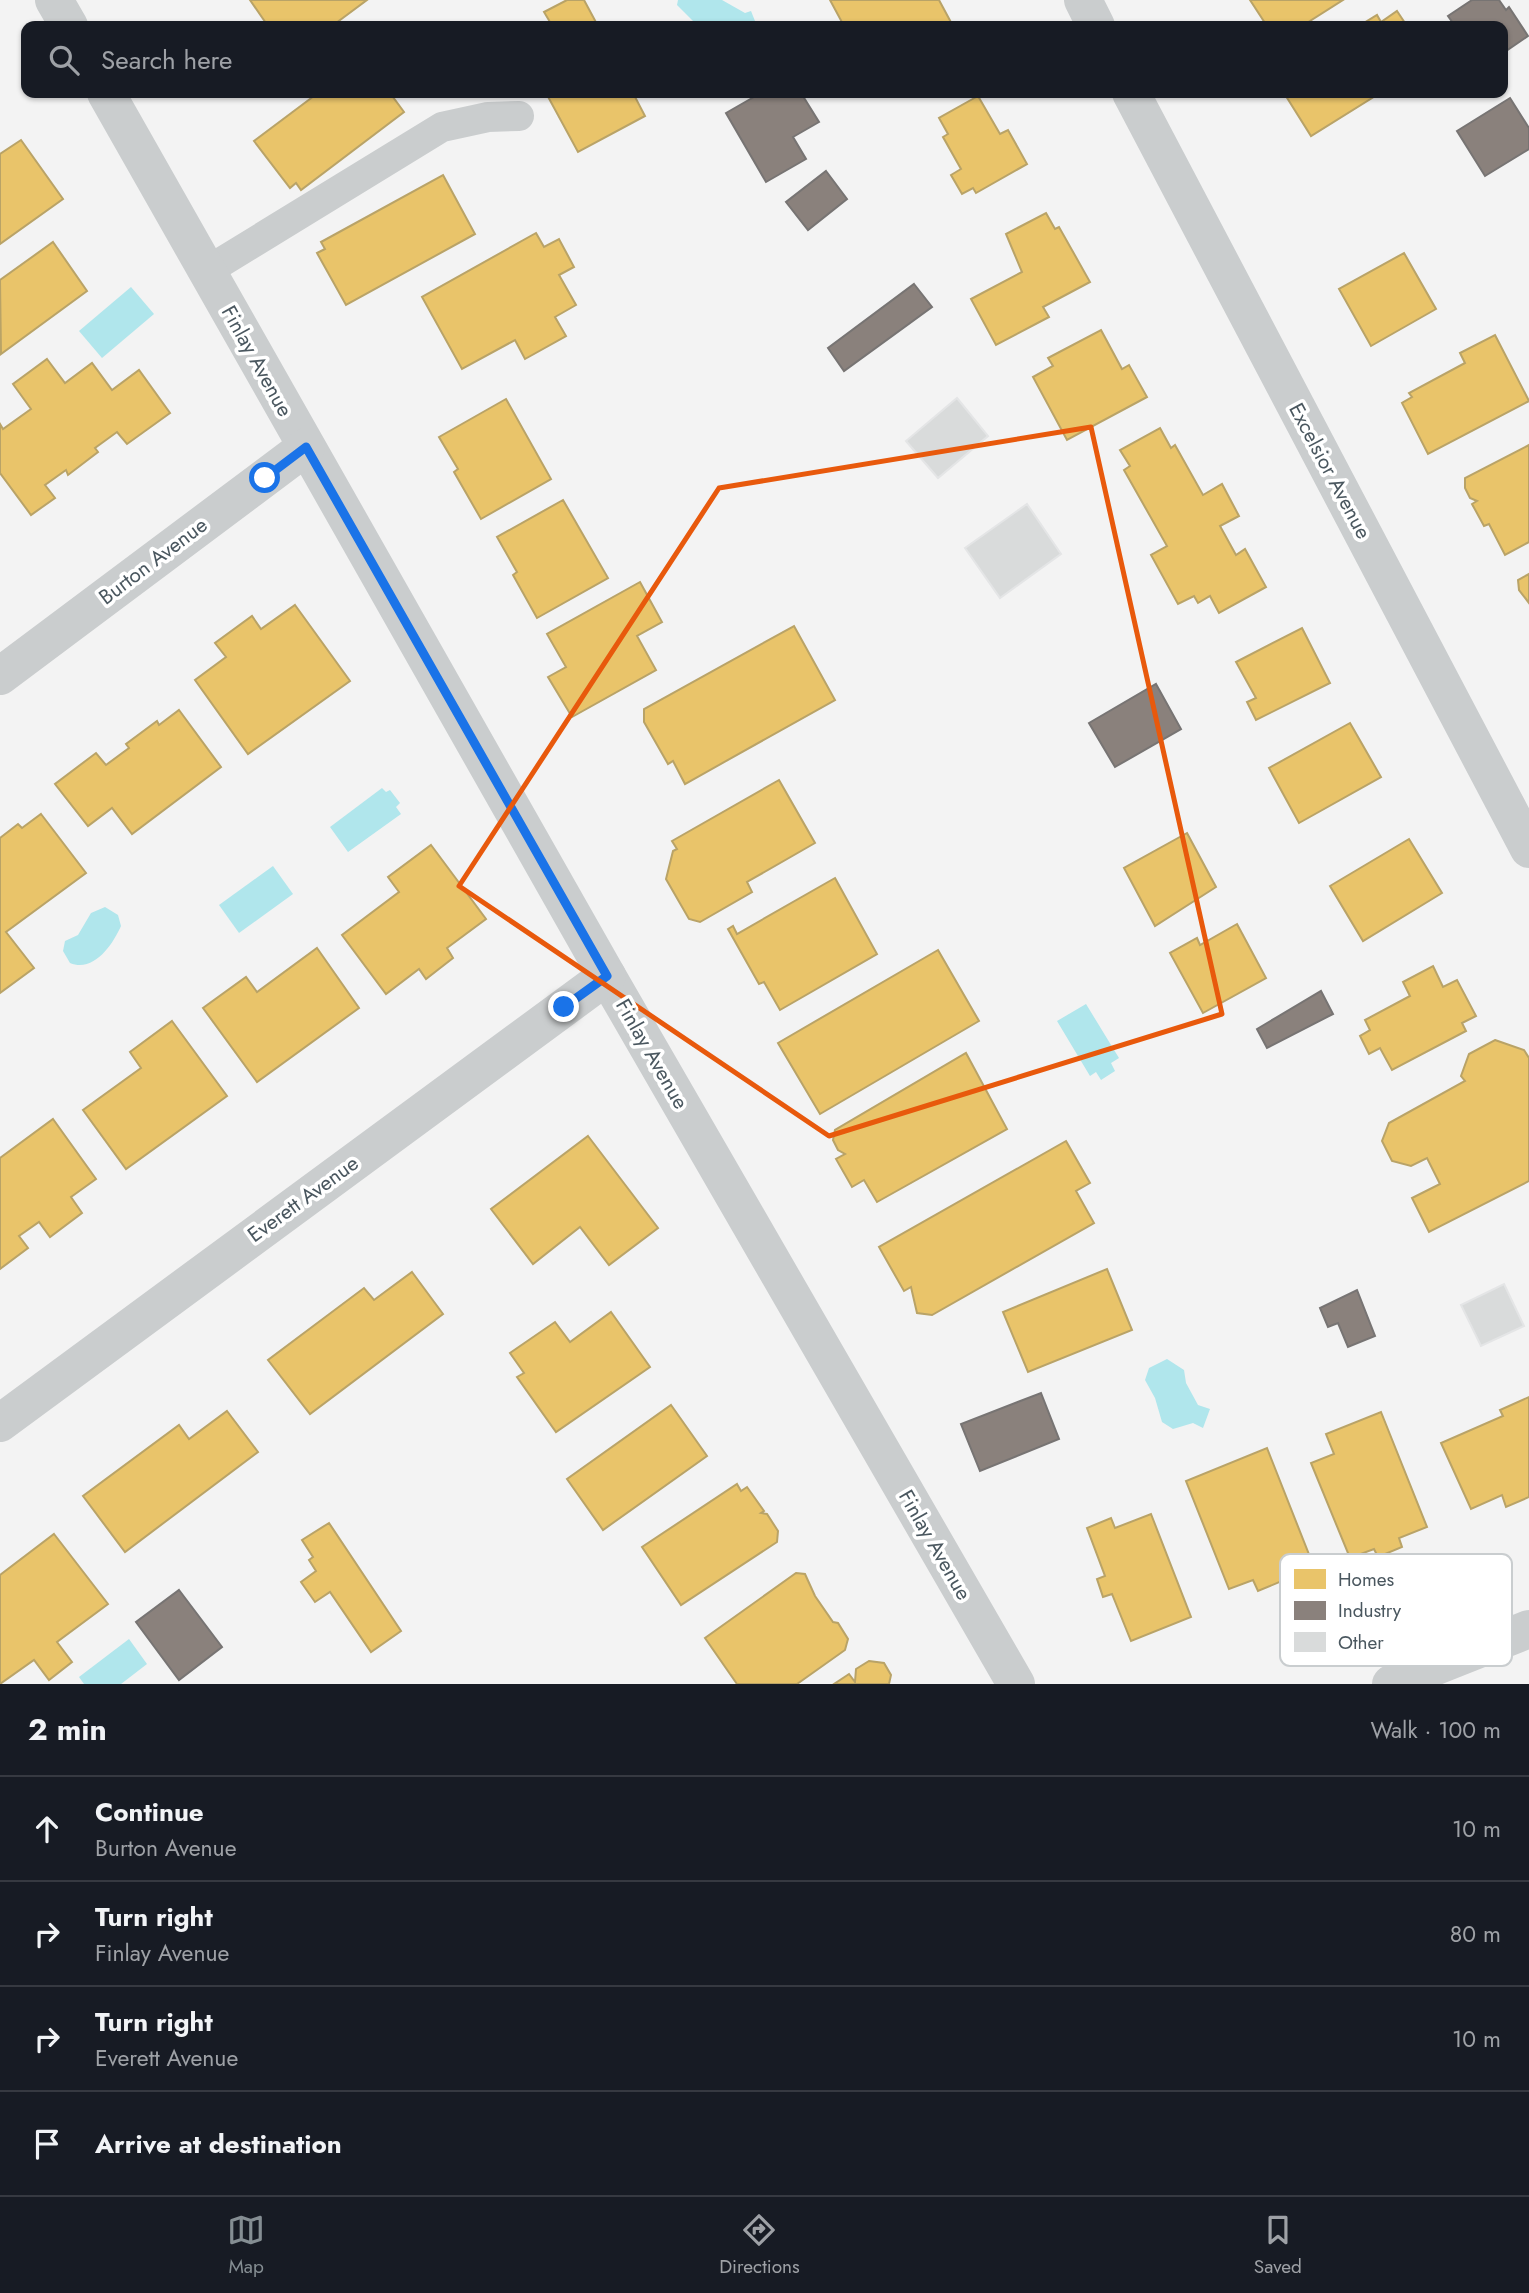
<!DOCTYPE html>
<html lang="en">
<head>
<meta charset="utf-8">
<style>
	:root { --surface:#171b24; --page:#20242c; --text:#f1f3f6; --muted:#9ea1a6; --line:#363941; --accent:#858e93 }
	body { margin:0; font-family:Jost,sans-serif; background:var(--page); color:var(--text) }
	.stop { position:absolute; width:21px; height:21px; margin:-16px; border:5px solid #1a73e8; border-radius:50%; background:#fff }
	.stop.end { background:#1a73e8; border-color:#fff; box-shadow:0 2px 7px #0008 }
	.list { margin:0; padding:0; list-style:none }
	h2 { display:flex; justify-content:space-between; align-items:center; height:91px; margin:0; padding:0 28px; font-size:30px }
	h2 small { font-size:23px; font-weight:400; color:var(--muted) }
	.list li { display:grid; grid-template-columns:46px 1fr auto; gap:21px; align-items:center; box-sizing:border-box; height:105px; padding:0 28px; border-top:2px solid var(--line) }
	.list b { display:block; font-size:26px; white-space:nowrap }
	.list p { margin:0; font-size:23px; white-space:nowrap; color:var(--muted) }
	.list em { font-size:23px; font-style:normal; color:var(--muted) }
	.icon { flex:none; width:38px; height:38px; fill:none; stroke:currentColor; stroke-width:2; stroke-linecap:round; stroke-linejoin:round }
	.map { position:relative; flex:none; width:1529px; height:1684px; overflow:hidden }
	.search { position:absolute; background:var(--surface); box-shadow:0 2px 5px #0004; left:21px; right:21px; top:21px; height:77px; display:flex; align-items:center; gap:18px; box-sizing:border-box; padding:0 24px; border-radius:14px; color:var(--muted); font-size:26px }
	.sheet { height:511px; background:var(--surface) }
	nav { display:flex; justify-content:space-around; align-items:center; box-sizing:border-box; height:98px; border-top:2px solid var(--line); background:var(--surface); font-size:19px; color:var(--muted) }
	nav a { display:grid; justify-items:center; gap:4px }
	nav .on { color:var(--accent) }
	.map>svg:first-child { display:block }
	.water { fill:#b0e6ec }
	.homes { fill:#e9c46a; stroke:#b9a367; stroke-width:2 }
	.industry { fill:#8a817c; stroke:#777473; stroke-width:2 }
	.building { fill:#d9dbdb; stroke:#e4e5e6; stroke-width:2 }
	.lines { fill:none; stroke-linecap:round; stroke-linejoin:round }
	.lane { stroke:#cacdce; stroke-width:30 }
	.street { stroke:#cacdce; stroke-width:38 }
	.route { stroke:#1a73e8; stroke-width:9 }
	.marked { fill:none; stroke:#e8590c; stroke-width:5; stroke-linejoin:round }
	.labels { text-anchor:middle; dominant-baseline:central; stroke-width:7; stroke-linejoin:round; paint-order:stroke }
	.street-label { font-size:21px; fill:#4a575f; stroke:#fff }
	.key { fill:#fff; stroke:#c9cdcf; stroke-width:2 }
	.key-label { font-size:19px; fill:#4a575f }
</style>
</head>
<body>
<div class="map">
<svg width="1529" height="1684" viewBox="0 0 1529 1684">
	<rect width="100%" height="100%" fill="#f3f3f3"/>
	<g class="water">
		<path d="M678,0h44l23,13 6,-2 6,15h-59l-21,-21z"/>
		<path d="M131,287l23,27 -52,44 -23,-27z"/>
		<path d="M382,788l4,4 4,-2 10,13 -4,4 5,7 -53,38 -18,-25z"/>
		<path d="M273,866l20,28 -54,39 -20,-28z"/>
		<path d="M105,907l13,8 3,11c-8,18 -27,47 -51,37l-7,-12 2,-10 13,-6 13,-22z"/>
		<path d="M1086,1004l33,54 -8,5 4,8 -14,9 -5,-8 -6,4 -33,-55z"/>
		<path d="M1167,1359l17,11 2,13 12,22 12,4 -7,19 -10,-5 -20,6 -11,-7 -7,-24 -10,-18 4,-12z"/>
		<path d="M129,1639l18,25 -26,20h-37l-5,-7z"/>
	</g>
	<g class="homes">
		<path d="M250,0h117l-35,26h-64z"/>
		<path d="M567,0h17l14,26h-56l8,-4 -6,-10z"/>
		<path d="M830,0h109l14,26h-109z"/>
		<path d="M1250,0h93l-41,26h-35z"/>
		<path d="M1397,11l10,15h-48l18,-11 4,7z"/>
		<path d="M318,93h79l-4,4 11,15 -103,78 -5,-7 -6,5 -36,-47z"/>
		<path d="M546,93h87l12,23 -67,36z"/>
		<path d="M1284,93h96l-69,43z"/>
		<path d="M978,96l22,38 8,-4 19,34 -51,29 -3,-5 -11,6 -11,-19 10,-6 -18,-32 5,-3 -9,-16z"/>
		<path d="M21,140l42,59 -63,45v-90z"/>
		<path d="M443,175l32,59 -129,71 -29,-52 8,-4 -4,-7z"/>
		<path d="M1046,213l9,16 4,-2 31,55 -47,25 6,10 -53,28 -25,-46 51,-27 -16,-38z"/>
		<path d="M536,233l8,14 15,-8 15,28 -15,8 17,30 -21,12 11,19 -41,23 -10,-19 -53,29 -40,-72z"/>
		<path d="M53,242l34,49 -86,63 -1,-74z"/>
		<path d="M1404,253l32,56 -65,37 -32,-57z"/>
		<path d="M1101,330l21,39 7,-4 18,32 -80,43 -34,-63 20,-11 -5,-8z"/>
		<path d="M1495,335l34,66 -101,53 -26,-51 10,-6 -3,-4 56,-30 -5,-10z"/>
		<path d="M47,359l18,24 27,-20 20,27 27,-20 31,43 -43,31 -10,-12 -22,16 3,4 -30,23 -2,-5 -21,15 10,13 -24,17 -31,-42v-49l3,5 28,-20 -18,-25z"/>
		<path d="M506,399l45,80 -70,40 -27,-47 4,-3 -19,-32z"/>
		<path d="M1160,428l11,20 4,-3 28,50 19,-11 17,32 -19,10 16,29 9,-6 21,38 -47,26 -9,-17 -12,7 -4,-7 -16,8 -27,-49 16,-9 -43,-76 6,-4 -10,-16z"/>
		<path d="M1529,445v97l-24,13 -16,-31 -5,2 -12,-22 5,-3 -7,-3 -5,-10v-10z"/>
		<path d="M563,500l45,78 -71,40 -24,-43 4,-3 -20,-35z"/>
		<path d="M1529,574v29l-10,-13 -1,-10z"/>
		<path d="M640,582l22,40 -25,14 19,34 -84,47 -24,-40 18,-10 -19,-33z"/>
		<path d="M295,605l55,76 -102,73 -53,-74 31,-23 -11,-14 37,-27 9,13z"/>
		<path d="M794,626l41,74 -150,84 -12,-23 -5,3 -24,-42v-13z"/>
		<path d="M1302,628l28,55 -74,37 -9,-18 9,-4 -20,-36z"/>
		<path d="M179,710l42,57 -89,67 -20,-26 -24,18 -33,-42 41,-31 10,12 23,-17 -3,-4 31,-23 2,4z"/>
		<path d="M1350,723l31,54 -82,46 -30,-55z"/>
		<path d="M779,780l36,63 -68,39 5,10 -52,30 -11,-3 -23,-40 7,-28 4,-2 -5,-8z"/>
		<path d="M41,814l45,59 -80,59 28,36 -34,25v-155l18,-14 4,4z"/>
		<path d="M1187,833l29,54 -61,39 -31,-58z"/>
		<path d="M1409,839l33,54 -79,48 -33,-55z"/>
		<path d="M431,845l55,74 -39,29 6,10 -27,21 -7,-10 -33,25 -44,-59 57,-43 -11,-15z"/>
		<path d="M835,878l42,76 -97,56 -16,-28 -5,2 -31,-55 5,-3 4,8z"/>
		<path d="M1237,924l29,54 -63,35 -33,-60 27,-15 3,7z"/>
		<path d="M317,948l42,60 -102,74 -54,-74 43,-31 11,15z"/>
		<path d="M938,950l41,71 -159,93 -42,-71z"/>
		<path d="M1433,966l10,21 14,-7 19,36 -14,7 4,8 -74,39 -12,-22 -11,6 -9,-18 10,-6 -5,-10 45,-24 -7,-14z"/>
		<path d="M172,1021l55,75 -101,73 -43,-59 58,-42 -11,-16z"/>
		<path d="M1495,1040l29,10 5,8v123l-100,51 -17,-34 28,-14 -13,-26 -16,8 -19,-5 -10,-20 7,-18 76,-42 -4,-5 8,-22z"/>
		<path d="M966,1053l41,76 -130,73 -13,-22 -12,7 -16,-28 9,-5 -7,-4 -5,-10 2,-10z"/>
		<path d="M53,1119l43,60 -25,18 11,16 -32,24 -11,-15 -20,14 9,12 -28,21v-111z"/>
		<path d="M588,1136l70,92 -49,37 -29,-38 -47,37 -42,-55z"/>
		<path d="M1066,1141l24,42 -14,8 18,32 -162,92 -15,-2 -6,-26 -7,4 -25,-44z"/>
		<path d="M1107,1269l25,61 -104,42 -25,-60z"/>
		<path d="M412,1272l31,42 -133,100 -42,-54 96,-72 10,12z"/>
		<path d="M611,1312l39,55 -94,65 -39,-55 7,-4 -14,-20 45,-31 15,20z"/>
		<path d="M1529,1397v100l-23,10 -4,-12 -31,14 -30,-66 62,-27 -3,-6z"/>
		<path d="M671,1405l36,51 -104,74 -36,-51z"/>
		<path d="M227,1411l31,41 -133,100 -42,-56 96,-71 10,14z"/>
		<path d="M1381,1412l46,115 -28,11 3,9 -24,10 -4,-8 -24,9 -39,-95 23,-9 -8,-20z"/>
		<path d="M1267,1448l43,109 -25,10 4,11 -31,13 -5,-11 -24,9 -43,-108z"/>
		<path d="M737,1484l4,7 6,-4 17,24 -3,2 6,1 11,17 -1,11 -96,63 -39,-58z"/>
		<path d="M1151,1514l40,103 -60,24 -19,-47 -9,3 -6,-18 8,-3 -18,-48 24,-10 4,10z"/>
		<path d="M329,1523l72,108 -30,21 -41,-60 -15,10 -14,-20 15,-11 -7,-11 4,-3 -11,-17z"/>
		<path d="M54,1534l54,70 -51,38 15,20 -23,18 -15,-20 -34,24v-109z"/>
		<path d="M796,1573l9,1 10,22 18,26 5,1 10,16 -3,11 -48,34h-60l-32,-46z"/>
		<path d="M869,1661l15,2 7,12 -2,9h-55l15,-10 6,8 1,-13z"/>
	</g>
	<g class="industry">
		<path d="M1472,0h27l7,10 3,-3 19,29 -25,17v-27h-48l-7,-10z"/>
		<path d="M761,93h40l18,29 -26,15 13,22 -40,23 -40,-69z"/>
		<path d="M1510,98l19,30v21l-44,27 -28,-45z"/>
		<path d="M826,171l21,28 -39,31 -22,-28z"/>
		<path d="M914,284l18,23 -88,64 -16,-23z"/>
		<path d="M1156,684l25,45 -66,38 -26,-44z"/>
		<path d="M1321,991l12,23 -66,34 -10,-19z"/>
		<path d="M1357,1290l18,46 -27,11 -10,-24 -10,4 -8,-19z"/>
		<path d="M1041,1393l18,46 -79,32 -19,-47z"/>
		<path d="M179,1590l43,57 -43,33 -43,-58z"/>
	</g>
	<g class="building">
		<path d="M957,398l31,38 -50,42 -32,-37z"/>
		<path d="M1027,504l34,50 -61,44 -35,-50z"/>
		<path d="M1504,1284l20,42 -43,20 -20,-41z"/>
	</g>
	<g class="lines">
		<path class="lane" d="M207,271l235,-144 46,-10 31,-1"/>
		<g class="street">
			<path d="M54,0l15,26"/>
			<path d="M1083,0l13,26"/>
			<path d="M106,93l501,883 409,708"/>
			<path d="M1131,93l398,756"/>
			<path d="M0,676l306,-229"/>
			<path d="M0,1423l607,-447"/>
			<path d="M1391,1684l138,-55"/>
		</g>
	</g>
	<g class="lines">
		<path class="route" d="M265,478l41,-31 301,529 -43,31"/>
	</g>
	<path class="marked" d="M1091,427l131,587 -393,122 -370,-250 260,-398z"/>
	<g class="labels">
		<g class="street-label">
			<text transform="translate(257 361) rotate(61)">Finlay Avenue</text>
			<text transform="translate(1330 471) rotate(62)">Excelsior Avenue</text>
			<text transform="translate(153 561) rotate(-37)">Burton Avenue</text>
			<text transform="translate(652 1054) rotate(60)">Finlay Avenue</text>
			<text transform="translate(303 1199) rotate(-36)">Everett Avenue</text>
			<text transform="translate(935 1545) rotate(60)">Finlay Avenue</text>
		</g>
	</g>
	<rect x="1280" y="1554" width="232" height="112" rx="10" class="key"/>
	<rect x="1294" y="1569" width="32" height="20" fill="#e9c46a"/>
	<rect x="1294" y="1601" width="32" height="19" fill="#8a817c"/>
	<rect x="1294" y="1632" width="32" height="20" fill="#d9dbdb"/>
	<g class="key-label">
		<text x="1338" y="1586">Homes</text>
		<text x="1338" y="1617">Industry</text>
		<text x="1338" y="1649">Other</text>
	</g>
</svg>
<div class="stop" style="left:265px;top:478px"></div>
<div class="stop end" style="left:564px;top:1007px"></div>
<div class="search"><svg class="icon" aria-label="search" viewBox="0 0 24 24"><circle cx="10" cy="10" r="6"/><path d="M15 15l6 6"/></svg>Search here</div>
</div>
<section class="sheet">
<h2>2 min<small>Walk · 100 m</small></h2>
<ul class="list">
<li><svg class="icon" aria-label="ahead" viewBox="0 0 24 24"><path d="M12 20V5M6 11l6-6 6 6"/></svg><div><b>Continue</b><p>Burton Avenue</p></div><em>10 m</em></li>
<li><svg class="icon" aria-label="right" viewBox="0 0 24 24"><path d="M7 20v-9h11M14 6l5 5-5 5"/></svg><div><b>Turn right</b><p>Finlay Avenue</p></div><em>80 m</em></li>
<li><svg class="icon" aria-label="right" viewBox="0 0 24 24"><path d="M7 20v-9h11M14 6l5 5-5 5"/></svg><div><b>Turn right</b><p>Everett Avenue</p></div><em>10 m</em></li>
<li><svg class="icon" aria-label="arrive" viewBox="0 0 24 24"><path d="M6 21V4h12l-3 4 3 4H6"/></svg><div><b>Arrive at destination</b></div></li>
</ul>
</section>
<nav>
<a class="on"><svg class="icon" aria-label="map" viewBox="0 0 24 24"><path d="M3 6l6-2 6 2 6-2v14l-6 2-6-2-6 2zM9 4v14M15 6v14"/></svg>Map</a>
<a><svg class="icon" aria-label="directions" viewBox="0 0 24 24"><path d="M12 3l9 9-9 9-9-9zM9 14v-3h6M13 9l2 2-2 2"/></svg>Directions</a>
<a><svg class="icon" aria-label="saved" viewBox="0 0 24 24"><path d="M7 4h10v16l-5-4-5 4z"/></svg>Saved</a>
</nav>
</body>
</html>
